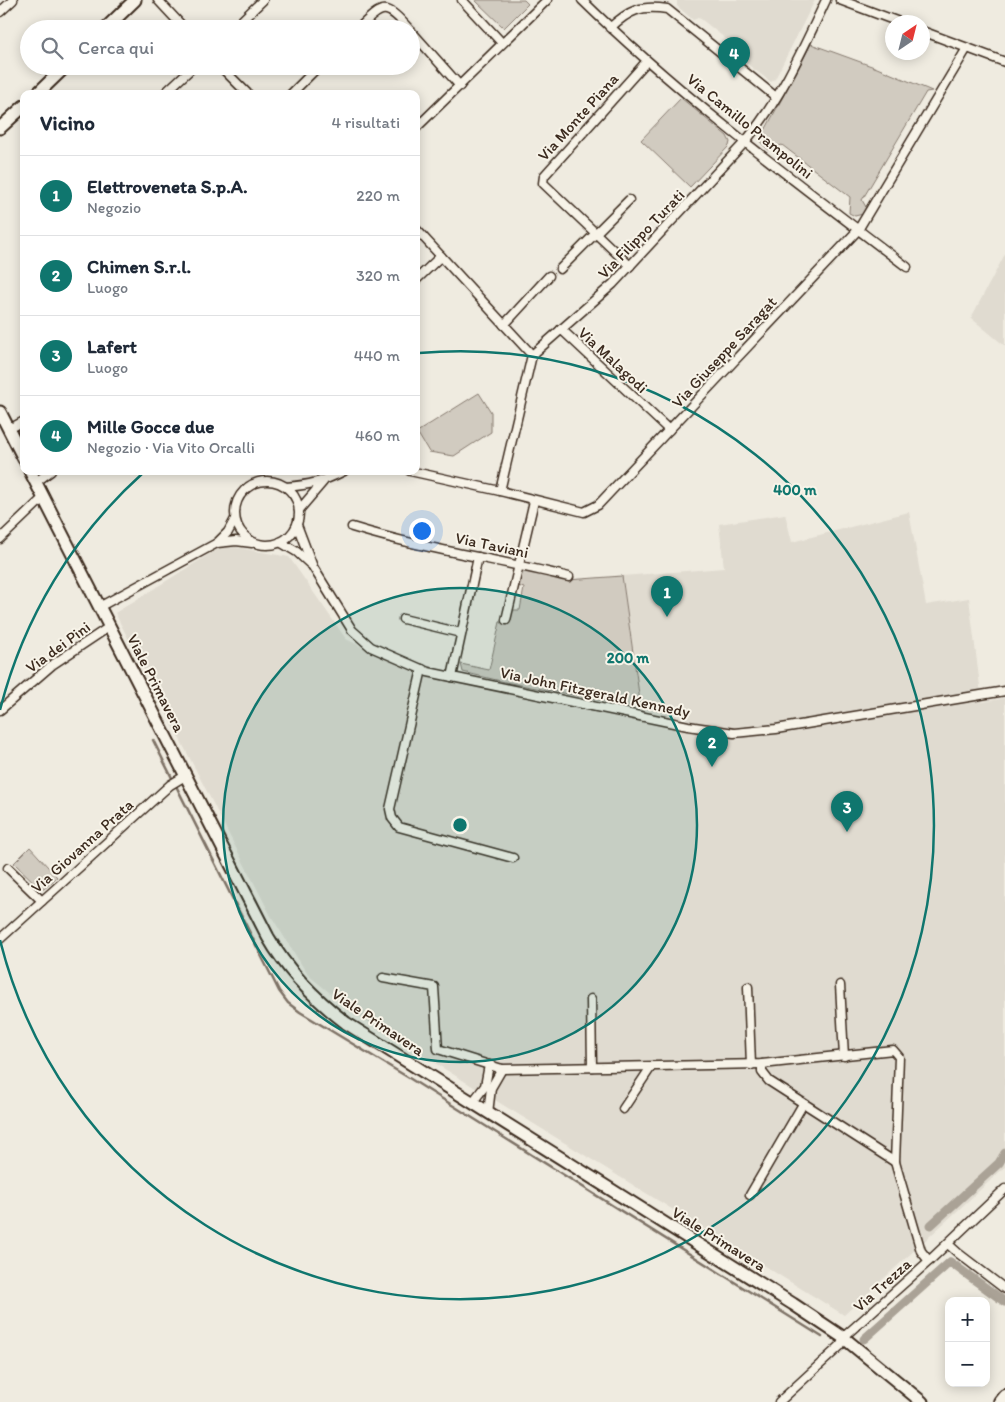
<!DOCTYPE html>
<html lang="it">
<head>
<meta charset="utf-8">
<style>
	:root { --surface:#fff; --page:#f2f2f3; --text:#1f2937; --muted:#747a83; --line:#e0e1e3; --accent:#0f766e }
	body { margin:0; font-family:Itim,sans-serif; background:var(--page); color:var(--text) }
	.controls { position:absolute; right:15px; bottom:15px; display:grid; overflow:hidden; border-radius:10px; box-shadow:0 2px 12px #0003 }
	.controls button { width:45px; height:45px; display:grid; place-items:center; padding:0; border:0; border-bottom:1px solid var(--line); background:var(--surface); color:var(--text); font:25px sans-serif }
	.compass { position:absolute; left:885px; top:15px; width:45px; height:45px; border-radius:50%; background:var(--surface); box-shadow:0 2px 12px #0003; rotate:35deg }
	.you { position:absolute; left:421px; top:530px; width:18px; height:18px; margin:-12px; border:4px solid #fff; border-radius:50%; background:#1a73e8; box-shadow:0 0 0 8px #1a73e833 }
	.badge { display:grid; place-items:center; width:32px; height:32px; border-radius:50%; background:var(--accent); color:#fff; font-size:16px; font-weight:700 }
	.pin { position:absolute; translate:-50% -41px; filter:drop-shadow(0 1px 2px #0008) }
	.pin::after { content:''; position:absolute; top:26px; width:18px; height:15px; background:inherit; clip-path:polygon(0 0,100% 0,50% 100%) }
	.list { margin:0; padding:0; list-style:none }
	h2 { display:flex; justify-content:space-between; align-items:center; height:65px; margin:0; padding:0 20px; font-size:21px }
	h2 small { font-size:16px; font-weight:400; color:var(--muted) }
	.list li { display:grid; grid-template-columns:32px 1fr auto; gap:15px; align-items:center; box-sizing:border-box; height:80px; padding:0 20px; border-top:1px solid var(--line) }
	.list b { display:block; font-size:19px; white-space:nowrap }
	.list p { margin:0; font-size:16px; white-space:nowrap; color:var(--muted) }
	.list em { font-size:16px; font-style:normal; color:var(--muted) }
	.icon { flex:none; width:28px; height:28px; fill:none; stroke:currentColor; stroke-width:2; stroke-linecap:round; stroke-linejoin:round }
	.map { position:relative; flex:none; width:1005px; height:1402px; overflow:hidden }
	.search { position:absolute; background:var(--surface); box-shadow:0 2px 12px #0003; left:20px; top:20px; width:400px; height:55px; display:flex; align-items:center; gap:12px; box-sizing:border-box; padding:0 18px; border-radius:28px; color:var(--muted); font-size:19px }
	.panel { position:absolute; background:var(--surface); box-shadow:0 2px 12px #0003; left:20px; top:90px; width:400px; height:385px; border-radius:10px }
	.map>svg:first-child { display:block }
	.built { fill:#e0dbd0 }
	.green { fill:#d1cbc0; stroke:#867a6f }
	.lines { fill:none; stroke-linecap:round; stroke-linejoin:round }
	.stream { stroke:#7e7266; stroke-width:2.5 }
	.canal { stroke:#aaa296; stroke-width:9 }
	.minor-casing { stroke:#3b2a1e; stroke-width:11 }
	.secondary-casing { stroke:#3b2a1e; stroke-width:15 }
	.trunk-casing { stroke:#3b2a1e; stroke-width:18 }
	.minor { stroke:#f7f3e8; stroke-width:8 }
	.secondary { stroke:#f7f3e8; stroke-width:11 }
	.trunk { stroke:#f7f3e8; stroke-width:14 }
	.ring { fill:none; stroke:#0f766e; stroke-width:2.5 }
	.labels { text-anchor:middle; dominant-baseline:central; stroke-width:4; stroke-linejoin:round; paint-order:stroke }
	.street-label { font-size:16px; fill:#3b2a1e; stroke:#f7f3e8 }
	.centre { fill:#0f766e; stroke:#f7f3e8; stroke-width:2.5 }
	.ring-label { font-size:15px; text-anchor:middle; font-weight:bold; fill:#0f766e; stroke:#f7f3e8; stroke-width:4; stroke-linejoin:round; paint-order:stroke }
</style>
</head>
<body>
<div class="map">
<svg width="1005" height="1402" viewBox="0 0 1005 1402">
	<rect width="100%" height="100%" fill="#efebe0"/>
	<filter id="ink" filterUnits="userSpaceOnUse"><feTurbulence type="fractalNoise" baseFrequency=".02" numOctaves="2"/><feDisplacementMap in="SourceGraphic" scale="10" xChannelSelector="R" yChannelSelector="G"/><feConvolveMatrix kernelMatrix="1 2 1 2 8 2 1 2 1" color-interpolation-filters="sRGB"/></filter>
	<g filter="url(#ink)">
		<g class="built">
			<path d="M677,0h138l-40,79 -4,3 -29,-22 2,-5 -3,-4 -40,-32 -3,-1 -5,2 -16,-14z"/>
			<path d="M1005,254v92l-34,-28z"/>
			<path d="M909,512l17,93 43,-7 13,104 23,-4v469l-161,148 -487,-300 -49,-40 -37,-59 -156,-303 109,-68 65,12 57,82 73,36 220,46 2,-13 -19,-132 102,-8 -5,-44 66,-10 7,28z"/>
		</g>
		<g class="green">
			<path d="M475,0h49l4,4 -24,24z"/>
			<path d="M811,44l66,24 55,23 -6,1 -64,108 4,7 -3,7 -8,2 -6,-3 1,-16 -68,-52 -13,5 -7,-6v-8z"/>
			<path d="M681,98l46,38 3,6 -1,4 -39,41 -49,-47z"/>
			<path d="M479,393l12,19v20l-37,24 -25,-4 -12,-20z"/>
			<path d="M521,570l47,10 54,-4 19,132 -136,-26 -42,-10 -2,-8 28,6 11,-48 8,2 3,-14h9l4,-22 -6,-2z"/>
			<path d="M30,847l27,30 -13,12h-3l-27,-26z"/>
		</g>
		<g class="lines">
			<path class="stream" d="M153,740l126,251 9,12 12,9 109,66 413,259"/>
			<g class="canal">
				<path d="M931,1225l68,-62 6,-10"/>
				<path d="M864,1339l86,-77 55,40"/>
			</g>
			<defs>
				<g id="minor">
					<path d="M158,0l27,29"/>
					<path d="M462,0l40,43"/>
					<path d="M582,0c100,98 214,182 325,267"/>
					<path d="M840,0l59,22"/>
					<path d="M0,12l13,-12"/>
					<path d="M610,28c19,-18 31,-23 57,-19l109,88"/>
					<path d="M233,29l30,-29"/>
					<path d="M358,29c25,-24 27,-27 51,0"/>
					<path d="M411,31l49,55"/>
					<path d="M922,31l83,31"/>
					<path d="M220,66l28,28"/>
					<path d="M164,94l30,-28"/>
					<path d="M291,94l28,-28"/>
					<path d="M416,128l131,-128"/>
					<path d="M416,229l116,126"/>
					<path d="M630,266l-87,-83 1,-7 103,-115"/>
					<path d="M560,269l69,-69"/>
					<path d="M416,280l25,-24"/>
					<path d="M504,325l45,-49"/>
					<path d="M561,329l108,101"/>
					<path d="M9,429l15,-8"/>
					<path d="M410,471l90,20 84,21 14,-7 260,-275 109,-182"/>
					<circle cx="267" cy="513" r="32"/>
					<path d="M36,482l15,-11"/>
					<path d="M286,487c24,-2 36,-5 58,-16"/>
					<path d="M500,491l32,-136 81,-71 132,-142c35,-42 58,-93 81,-142"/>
					<path d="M299,510l24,-28"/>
					<path d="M297,525l16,42 39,63 19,17 57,25 260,54 46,7 42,-4 229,-38"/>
					<path d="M352,527c71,22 145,32 217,50"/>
					<path d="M0,539l43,-41"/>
					<path d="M280,542l17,10 13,12"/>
					<path d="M217,543l19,-2 16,2"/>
					<path d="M99,607l118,-64 11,-11 7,-13"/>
					<path d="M403,619l58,14"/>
					<path d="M506,620l28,-119"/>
					<path d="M422,669l-32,140 2,9 7,9 114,31"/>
					<path d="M452,677l26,-120"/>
					<path d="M0,710l52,-45 57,-38"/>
					<path d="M8,868l34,33"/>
					<path d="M0,939l170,-154 15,-9"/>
					<path d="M383,978l51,9 4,62 64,20 260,-5 131,-14 6,7 -4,105 26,89 8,10"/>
					<path d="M840,985l4,71"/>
					<path d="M748,987l3,78"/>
					<path d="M591,999l1,68"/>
					<path d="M762,1064v8l7,9 126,81"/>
					<path d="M472,1103l13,-17 4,-21"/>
					<path d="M623,1109l28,-42"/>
					<path d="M488,1113l3,-25 11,-19"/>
					<path d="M750,1195l53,-91"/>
					<path d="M948,1244l10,9 47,36"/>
					<path d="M779,1402l61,-56 7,-12 82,-73 76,-72"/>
				</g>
				<g id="secondary">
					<path d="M105,29l30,-29"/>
					<path d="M37,94l29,-28"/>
					<path d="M0,128l24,-22"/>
					<path d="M0,412l24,47"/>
					<path d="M30,471l238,466c20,35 47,62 78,86l447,281 51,34 78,64"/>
				</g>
				<path id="trunk" d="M1001,1402l4,-5"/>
			</defs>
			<use href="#minor" class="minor-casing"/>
			<use href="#secondary" class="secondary-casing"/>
			<use href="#trunk" class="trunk-casing"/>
			<use href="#minor" class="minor"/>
			<use href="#secondary" class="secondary"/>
			<use href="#trunk" class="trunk"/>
		</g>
	</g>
	<circle cx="460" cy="825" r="237" fill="#0f766e" fill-opacity=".12"/>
	<g class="ring">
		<circle cx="460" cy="825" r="237"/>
		<path d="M0 710A474 474 0 0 1 143 473M419 353A474 474 0 1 1 0 940"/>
	</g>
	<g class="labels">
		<g class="street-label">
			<text transform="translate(578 117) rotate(-48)">Via Monte Piana</text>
			<text transform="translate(750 126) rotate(39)">Via Camillo Prampolini</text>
			<text transform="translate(641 234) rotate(-46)">Via Filippo Turati</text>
			<text transform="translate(724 352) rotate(-47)">Via Giuseppe Saragat</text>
			<text transform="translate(613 360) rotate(43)">Via Malagodi</text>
			<text transform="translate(492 545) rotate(12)">Via Taviani</text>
			<text transform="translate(58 647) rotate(-36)">Via dei Pini</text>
			<text transform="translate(156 683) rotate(63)">Viale Primavera</text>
			<text transform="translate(595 692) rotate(12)">Via John Fitzgerald Kennedy</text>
			<text transform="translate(82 846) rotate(-42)">Via Giovanna Prata</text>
			<text transform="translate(378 1022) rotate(34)">Viale Primavera</text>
			<text transform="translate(719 1239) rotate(32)">Viale Primavera</text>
			<text transform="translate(882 1285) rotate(-42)">Via Trezza</text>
		</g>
	</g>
	<circle cx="460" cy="825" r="8" class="centre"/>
	<g class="ring-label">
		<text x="795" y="495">400 m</text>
		<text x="628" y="663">200 m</text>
	</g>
</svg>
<div class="controls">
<button>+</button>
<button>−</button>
</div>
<svg class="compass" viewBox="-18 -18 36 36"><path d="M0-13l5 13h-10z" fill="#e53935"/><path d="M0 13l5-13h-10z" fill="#747a83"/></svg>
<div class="you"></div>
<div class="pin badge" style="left:667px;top:617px">1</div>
<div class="pin badge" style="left:712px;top:767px">2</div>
<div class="pin badge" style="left:847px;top:832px">3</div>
<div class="pin badge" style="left:734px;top:78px">4</div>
<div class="search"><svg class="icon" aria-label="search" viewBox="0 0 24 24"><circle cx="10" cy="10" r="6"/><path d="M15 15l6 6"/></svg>Cerca qui</div>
<section class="panel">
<h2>Vicino<small>4 risultati</small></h2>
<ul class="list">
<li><span class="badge">1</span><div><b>Elettroveneta S.p.A.</b><p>Negozio</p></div><em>220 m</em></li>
<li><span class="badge">2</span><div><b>Chimen S.r.l.</b><p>Luogo</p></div><em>320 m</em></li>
<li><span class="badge">3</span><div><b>Lafert</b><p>Luogo</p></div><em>440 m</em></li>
<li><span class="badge">4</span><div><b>Mille Gocce due</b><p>Negozio · Via Vito Orcalli</p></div><em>460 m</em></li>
</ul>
</section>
</div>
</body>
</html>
